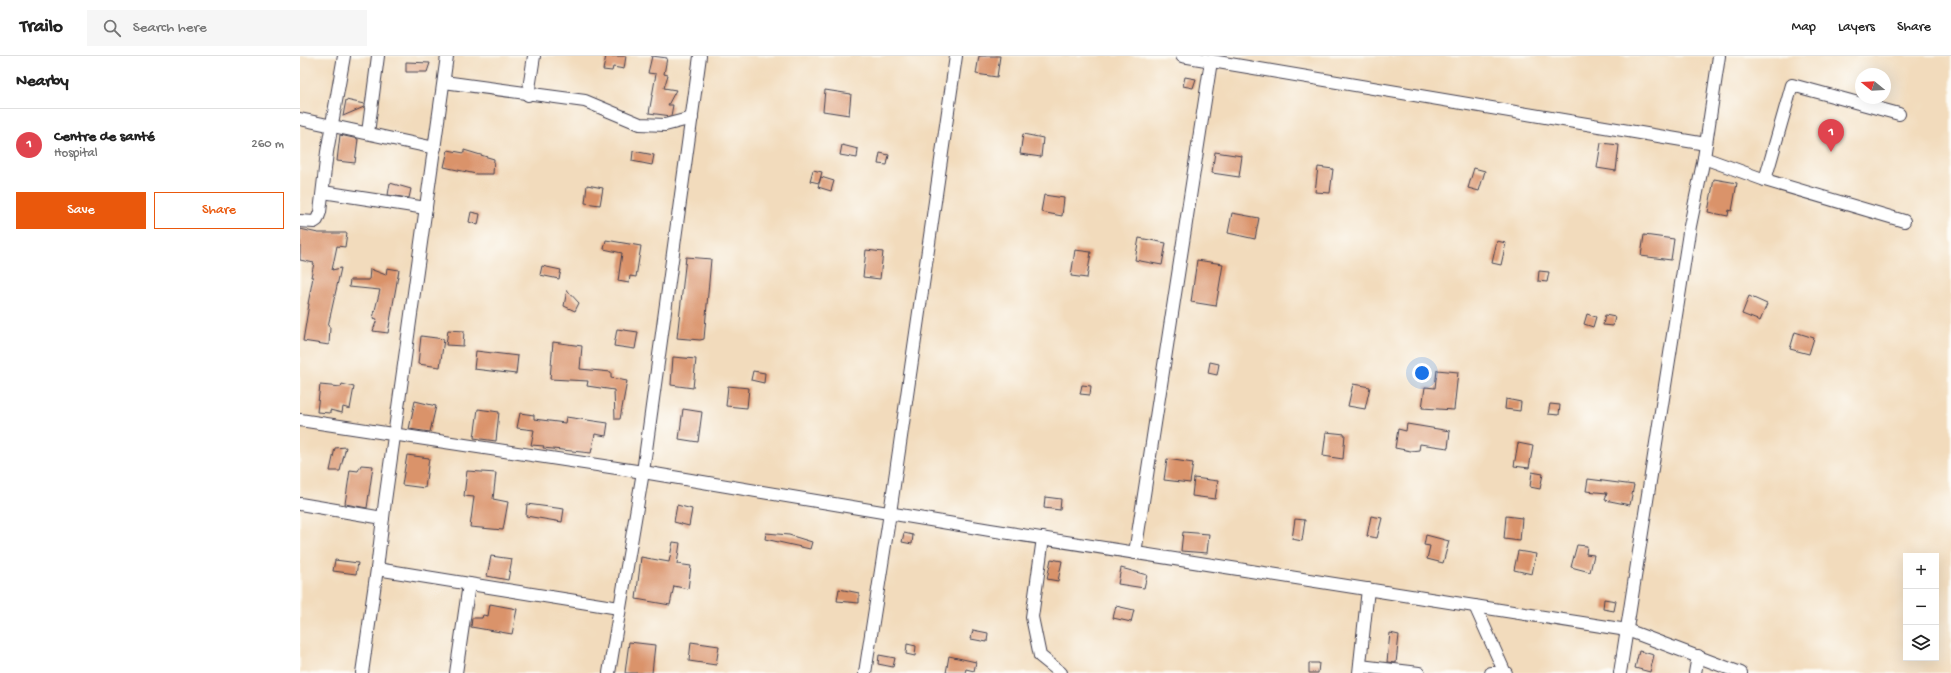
<!DOCTYPE html>
<html lang="en">
<head>
<meta charset="utf-8">
<style>
	:root { --surface:#fff; --page:#f6f6f6; --text:#222; --muted:#767676; --line:#e0e0e0; --accent:#ea580c }
	body { margin:0; font-family:"Gochi Hand",sans-serif; background:var(--page); color:var(--text) }
	.controls { position:absolute; right:12px; bottom:12px; display:grid; overflow:hidden; border-radius:0px; box-shadow:0 4px 16px #0002 }
	.controls button { width:36px; height:36px; display:grid; place-items:center; padding:0; border:0; border-bottom:1px solid var(--line); background:var(--surface); color:var(--text); font:20px sans-serif }
	.compass { position:absolute; left:1555px; top:12px; width:36px; height:36px; border-radius:50%; background:var(--surface); box-shadow:0 4px 16px #0002; rotate:288deg }
	.you { position:absolute; left:1122px; top:317px; width:14px; height:14px; margin:-10px; border:3px solid #fff; border-radius:50%; background:#1a73e8; box-shadow:0 0 0 6px #1a73e833 }
	.badge { display:grid; place-items:center; width:26px; height:26px; border-radius:50%; background:var(--accent); color:#fff; font-size:13px; font-weight:700 }
	.pin { position:absolute; translate:-50% -33px; filter:drop-shadow(0 1px 2px #0008) }
	.pin::after { content:''; position:absolute; top:21px; width:14px; height:12px; background:inherit; clip-path:polygon(0 0,100% 0,50% 100%) }
	.list { margin:0; padding:0; list-style:none }
	h2 { display:flex; justify-content:space-between; align-items:center; height:52px; margin:0; padding:0 16px; font-size:17px }
	h2 small { font-size:13px; font-weight:400; color:var(--muted) }
	.list li { display:grid; grid-template-columns:26px 1fr auto; gap:12px; align-items:center; box-sizing:border-box; height:72px; padding:0 16px; border-top:1px solid var(--line) }
	.list b { display:block; font-size:15px; white-space:nowrap }
	.list p { margin:0; font-size:13px; white-space:nowrap; color:var(--muted) }
	.list em { font-size:13px; font-style:normal; color:var(--muted) }
	.actions { display:flex; gap:8px; padding:12px 16px }
	.actions a { flex:1; padding:9px 0; border:1px solid var(--accent); border-radius:0px; text-align:center; font-size:14px; color:var(--accent) }
	.actions .main { background:var(--accent); color:#fff }
	.icon { flex:none; width:22px; height:22px; fill:none; stroke:currentColor; stroke-width:2; stroke-linecap:round; stroke-linejoin:round }
	.map { position:relative; flex:none; width:1651px; height:617px; overflow:hidden }
	header { display:flex; align-items:center; gap:24px; box-sizing:border-box; height:56px; padding:0 20px; background:var(--surface); border-bottom:1px solid var(--line) }
	header strong { font-size:19px }
	nav { display:flex; gap:22px; margin-inline-start:auto; font-size:14px }
	.search { width:280px; height:36px; background:var(--page); display:flex; align-items:center; gap:10px; box-sizing:border-box; padding:0 14px; border-radius:0px; color:var(--muted); font-size:15px }
	main { display:flex }
	aside { flex:1; background:var(--surface) }
	.map>svg:first-child { display:block }
	.building { fill:#da936b }
	.lines { fill:none; stroke-linecap:round; stroke-linejoin:round }
	.minor-casing { stroke:#413e4e; stroke-width:14 }
	.minor { stroke:#fff; stroke-width:12 }
</style>
</head>
<body>
<header>
<strong>Trailo</strong>
<div class="search"><svg class="icon" aria-label="search" viewBox="0 0 24 24"><circle cx="10" cy="10" r="6"/><path d="M15 15l6 6"/></svg>Search here</div>
<nav><a>Map</a><a>Layers</a><a>Share</a></nav>
</header>
<main>
<aside>
<h2>Nearby<small></small></h2>
<ul class="list">
<li><span class="badge" style="background:#e0444e">1</span><div><b>Centre de santé</b><p>Hospital</p></div><em>260 m</em></li>
</ul>
<div class="actions"><a class="main">Save</a><a>Share</a></div>
</aside>
<div class="map">
<svg width="1651" height="617" viewBox="0 0 1651 617">
	<rect width="100%" height="100%" fill="#fdfcf7"/>
	<filter id="ink" filterUnits="userSpaceOnUse"><feTurbulence type="fractalNoise" baseFrequency=".025" numOctaves="2"/><feDisplacementMap in="SourceGraphic" scale="8" xChannelSelector="R" yChannelSelector="G"/><feConvolveMatrix kernelMatrix="1 2 1 2 8 2 1 2 1" color-interpolation-filters="sRGB"/></filter>
	<filter id="wash" filterUnits="userSpaceOnUse"><feTurbulence type="fractalNoise" baseFrequency=".012" numOctaves="4" result="noise"/><feDisplacementMap in="SourceGraphic" scale="16" xChannelSelector="R" yChannelSelector="G"/><feGaussianBlur stdDeviation="0.9" result="paint"/><feColorMatrix in="noise" values="0 0 0 0 0 0 0 0 0 0 0 0 0 0 0 0 0 1.4 0 .05"/><feComposite in="paint" operator="in"/></filter>
	<g filter="url(#wash)">
		<rect width="100%" height="100%" fill="#f2dbbc"/>
		<g id="blocks">
			<g class="building">
				<path d="M306,0h20l-2,13 -11,-2 -1,4 -9,-1z"/>
				<path d="M352,0l15,2 -3,16 4,1 -4,13 12,2 -8,15h5l-2,11 -22,-3 7,-39 -8,-1z"/>
				<path d="M679,0h21l-3,21 -21,-3z"/>
				<path d="M106,6l24,1 -3,9h-21z"/>
				<path d="M885,21l11,2 -3,9 -10,-2z"/>
				<path d="M525,34l26,4 -2,21 -26,-4z"/>
				<path d="M46,44l18,4v3l-21,9z"/>
				<path d="M723,78l20,4 -2,19 -21,-3z"/>
				<path d="M40,79l18,4 -3,24 -18,-2z"/>
				<path d="M1301,87l18,2 -3,26 -19,-3z"/>
				<path d="M542,89l16,4 -1,9 -17,-3z"/>
				<path d="M148,94l16,3v-3l30,9 -1,15h-17l-32,-7z"/>
				<path d="M333,95l21,4 -2,10 -20,-4z"/>
				<path d="M915,96l27,4 -3,21 -27,-4z"/>
				<path d="M580,97l9,2 -2,10 -9,-1z"/>
				<path d="M1018,111l15,2 -3,24 -15,-1z"/>
				<path d="M1174,112l11,3 -6,20 -11,-3z"/>
				<path d="M513,114l9,2 -3,11 -9,-2z"/>
				<path d="M521,121l13,4 -3,10 -13,-4z"/>
				<path d="M1414,123l23,4 -5,28 -3,-1 -1,6 -20,-4z"/>
				<path d="M90,127l21,6 -2,9 -21,-3z"/>
				<path d="M287,129l16,3 -3,17 -15,-2z"/>
				<path d="M744,139l20,3 -2,18 -21,-4z"/>
				<path d="M171,156l9,2 -2,11 -9,-3z"/>
				<path d="M932,157l27,5 -4,21 -27,-6z"/>
				<path d="M0,173l18,4h29l-2,14 -8,-1 -5,24 9,-2 -13,58 2,1 -1,18 -26,-4 6,-37h-1l5,-27h-2l3,-14 -14,-3z"/>
				<path d="M1344,179l30,4 -3,21 -30,-4z"/>
				<path d="M839,182l27,5 -4,22 -27,-5z"/>
				<path d="M306,184l35,6 -5,31 -6,-1 -1,7 -11,-2 4,-28 -18,-4z"/>
				<path d="M1197,185l9,2 -5,22 -9,-2z"/>
				<path d="M566,194l17,2 -3,27 -17,-2z"/>
				<path d="M775,194l16,2 -4,26 -16,-2z"/>
				<path d="M386,201l25,2 -7,80 -4,1 -23,-2z"/>
				<path d="M897,204l26,4 -7,42 -25,-4z"/>
				<path d="M242,210l19,4 -2,9 -19,-4z"/>
				<path d="M87,212l12,2 -11,63 -15,-2 4,-12 -4,-1 7,-28 -31,-3 1,-7h19l1,-11 16,6z"/>
				<path d="M1239,215l10,1 -2,10 -9,-1z"/>
				<path d="M267,234l12,13 -4,8 -11,-5z"/>
				<path d="M1449,240l18,8 -7,17 -18,-7z"/>
				<path d="M1287,258l9,3 -3,10 -9,-3z"/>
				<path d="M1305,259l10,2 -2,9 -10,-1z"/>
				<path d="M317,273l21,3 -3,17 -21,-3z"/>
				<path d="M148,274l16,1 -1,15 -17,-1z"/>
				<path d="M1495,276l19,6 -5,16 -19,-5z"/>
				<path d="M121,280l23,3 -4,28 -22,-3z"/>
				<path d="M253,286l29,4 -2,23 31,3v6l16,3 -7,38h-5l-1,-29 -27,-4 1,-5 -38,-2z"/>
				<path d="M176,295l42,5 -2,18 -42,-5z"/>
				<path d="M373,301l23,2 -3,29 -22,-3z"/>
				<path d="M910,306l9,2 -2,11 -9,-2z"/>
				<path d="M1137,314l21,2 -4,38 -32,-2 3,-21 10,1z"/>
				<path d="M453,315l12,2 -1,10 -13,-3z"/>
				<path d="M42,328l12,3 -4,22 -7,-2 -1,6 -12,-3v3l-13,-1 3,-27 21,2z"/>
				<path d="M1053,328l17,3 -5,22 -17,-3z"/>
				<path d="M782,329l9,1 -1,9 -10,-1z"/>
				<path d="M428,330l21,2 -2,20 -21,-2z"/>
				<path d="M1206,343l15,3 -1,9 -15,-2z"/>
				<path d="M115,345l21,5 -6,26 -21,-3z"/>
				<path d="M1250,348l10,1 -1,10 -11,-1z"/>
				<path d="M178,353l21,3 -3,29 -22,-3z"/>
				<path d="M383,353l19,3 -4,30 -19,-3z"/>
				<path d="M220,357l14,2v4l31,4 1,-6 42,6 -2,13 -11,-2 -4,19 -48,-5 1,-2 -13,-1 3,-15 -17,-2z"/>
				<path d="M1107,368l43,7 -2,17 -28,-4 -1,6 -8,1 -16,-3 3,-19 8,2z"/>
				<path d="M1026,376l19,2 -2,25 -20,-3z"/>
				<path d="M1218,387l15,3 -4,22 -15,-2z"/>
				<path d="M46,391l-6,24h-10l5,-23z"/>
				<path d="M107,399l22,3 -4,30 -23,-3z"/>
				<path d="M867,403l26,4 -3,20 -26,-3z"/>
				<path d="M61,409l12,1 -6,42 -22,-4 5,-34 8,1z"/>
				<path d="M167,415l29,2 -3,26 15,3 -5,28 -33,-3 4,-30 -10,-1z"/>
				<path d="M1232,416l11,2 -3,15 -10,-2z"/>
				<path d="M894,422l24,3 -3,18 -23,-3z"/>
				<path d="M1288,423l46,6 -4,20 -25,-5 2,-7 -21,-2z"/>
				<path d="M745,441l16,2 -1,11 -16,-2z"/>
				<path d="M227,448l37,5 -2,13 -36,-6z"/>
				<path d="M377,449l15,4 -3,17 -15,-4z"/>
				<path d="M1071,460l11,2 -5,20 -10,-2z"/>
				<path d="M1206,460l16,2 -2,23 -16,-2z"/>
				<path d="M995,463l10,1 -3,21 -10,-2z"/>
				<path d="M883,476l26,2 -2,19 -26,-2z"/>
				<path d="M466,477l23,2 23,7 -2,7 -45,-10z"/>
				<path d="M604,477l9,2 -1,9 -10,-2z"/>
				<path d="M1126,479l23,6 -6,22 -16,-4 3,-13 -6,-1z"/>
				<path d="M373,486l7,1 -3,21 14,2 -3,23 -14,-3 -4,19 -34,-6 5,-42 28,5z"/>
				<path d="M1277,489l10,1 -1,8 8,1 -4,17 -19,-5z"/>
				<path d="M1218,495l18,3 -4,20 -18,-4z"/>
				<path d="M191,500l21,3 -4,21 -21,-4z"/>
				<path d="M751,503l11,2 -4,20 -11,-2z"/>
				<path d="M35,504l23,3 -2,11 -23,-3z"/>
				<path d="M821,512l26,7 -3,13 -26,-4z"/>
				<path d="M539,533l20,4v10l-22,-2z"/>
				<path d="M1304,543l12,2 -2,10 -11,-2z"/>
				<path d="M190,548l27,5 -5,25 -41,-7 1,-9h10l1,-3 5,1z"/>
				<path d="M816,550l18,4 -3,12 -18,-4z"/>
				<path d="M673,574l15,3 -1,9 -16,-3z"/>
				<path d="M1090,577l9,2 -3,28 -9,-1z"/>
				<path d="M329,586l26,3 -3,28h-27z"/>
				<path d="M391,586l28,4 -3,19 -27,-4z"/>
				<path d="M607,588l9,2 -1,10 -9,-2z"/>
				<path d="M1339,595l15,4 -4,17 -15,-4z"/>
				<path d="M579,599l16,3 -2,9 -15,-3z"/>
				<path d="M649,600l27,6 -2,9 -8,-2 -1,4h-19z"/>
				<path d="M1009,607h10l-1,10h-9z"/>
			</g>
		</g>
	</g>
	<g filter="url(#ink)">
		<use href="#blocks" fill-opacity="0" stroke="#413e4e" stroke-width="1"/>
		<g class="lines">
			<defs>
				<g id="minor">
					<path d="M882,0l524,88"/>
					<path d="M144,26l141,19 55,23 25,1 27,-7"/>
					<path d="M228,39l6,-39"/>
					<path d="M0,63l135,29"/>
					<path d="M68,77l10,-77"/>
					<path d="M1404,102l61,22 139,41"/>
					<path d="M1465,124l27,-95 107,29"/>
					<path d="M23,136l103,16"/>
					<path d="M0,165l14,1 3,-2 3,-8 7,-60 17,-96"/>
					<path d="M0,364l343,52 347,58 637,100 114,43"/>
					<path d="M0,448l83,14"/>
					<path d="M743,482l-11,79 8,39 21,17"/>
					<path d="M835,497l76,-492"/>
					<path d="M77,513l242,39"/>
					<path d="M1175,550l30,67"/>
					<path d="M1060,610l59,7"/>
					<path d="M62,617l15,-104 8,-68 62,-445"/>
					<path d="M156,617l13,-89"/>
					<path d="M309,617l34,-201 57,-416"/>
					<path d="M565,617l25,-160 66,-457"/>
					<path d="M1059,617l9,-84"/>
					<path d="M1191,617h15"/>
					<path d="M1320,617l70,-447 14,-68 15,-102"/>
					<path d="M1395,617l3,-17"/>
				</g>
			</defs>
			<use href="#minor" class="minor-casing"/>
			<use href="#minor" class="minor"/>
		</g>
	</g>
</svg>
<div class="controls">
<button>+</button>
<button>−</button>
<button><svg class="icon" aria-label="layers" viewBox="0 0 24 24"><path d="M12 4l9 5-9 5-9-5zM3 14l9 5 9-5"/></svg></button>
</div>
<svg class="compass" viewBox="-18 -18 36 36"><path d="M0-13l5 13h-10z" fill="#e53935"/><path d="M0 13l5-13h-10z" fill="#767676"/></svg>
<div class="you"></div>
<div class="pin badge" style="left:1531px;top:96px;background:#e0444e">1</div>
</div>
</main>
</body>
</html>
